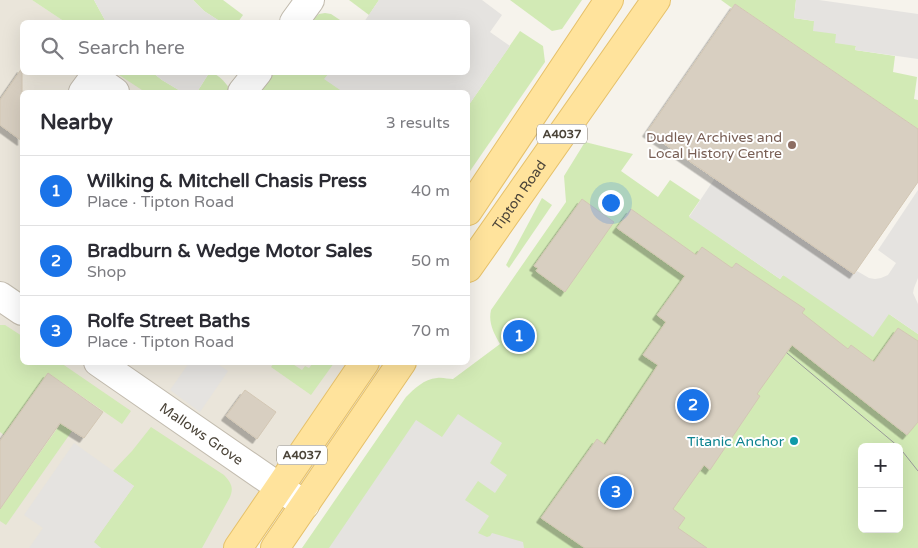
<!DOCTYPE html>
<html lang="en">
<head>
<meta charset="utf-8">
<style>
	:root { --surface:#fff; --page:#f2f2f3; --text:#2b2b33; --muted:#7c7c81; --line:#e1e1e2; --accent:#1a73e8 }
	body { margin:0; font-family:"Varela Round",sans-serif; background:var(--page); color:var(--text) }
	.controls { position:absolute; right:15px; bottom:15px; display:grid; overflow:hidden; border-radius:8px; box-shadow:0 5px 20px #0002 }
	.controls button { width:45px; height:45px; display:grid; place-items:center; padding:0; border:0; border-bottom:1px solid var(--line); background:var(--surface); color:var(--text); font:25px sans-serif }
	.you { position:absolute; left:610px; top:202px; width:18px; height:18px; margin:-12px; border:4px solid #fff; border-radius:50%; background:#1a73e8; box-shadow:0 0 0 8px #1a73e833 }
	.badge { display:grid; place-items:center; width:32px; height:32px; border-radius:50%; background:var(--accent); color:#fff; font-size:16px; font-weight:700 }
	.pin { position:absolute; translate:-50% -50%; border:2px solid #fff; box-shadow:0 1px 5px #0006 }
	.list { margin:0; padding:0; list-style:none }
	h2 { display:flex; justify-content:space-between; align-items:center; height:65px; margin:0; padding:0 20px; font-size:21px }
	h2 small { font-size:16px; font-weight:400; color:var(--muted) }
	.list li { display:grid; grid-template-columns:32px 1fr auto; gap:15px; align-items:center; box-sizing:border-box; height:70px; padding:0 20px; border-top:1px solid var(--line) }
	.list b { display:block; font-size:19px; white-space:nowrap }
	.list p { margin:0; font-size:16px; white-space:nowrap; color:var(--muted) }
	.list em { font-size:16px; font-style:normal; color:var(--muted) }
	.icon { flex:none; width:28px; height:28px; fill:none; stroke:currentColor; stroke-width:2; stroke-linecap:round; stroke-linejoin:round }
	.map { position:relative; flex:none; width:918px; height:548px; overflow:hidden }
	.search { position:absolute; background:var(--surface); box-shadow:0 5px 20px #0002; left:20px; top:20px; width:450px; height:55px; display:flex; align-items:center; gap:12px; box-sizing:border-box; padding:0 18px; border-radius:8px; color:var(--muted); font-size:19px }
	.panel { position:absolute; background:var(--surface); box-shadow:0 5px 20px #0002; left:20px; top:90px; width:450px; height:275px; border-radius:8px }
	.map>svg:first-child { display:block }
	.residential { fill:#eae5da }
	.green { fill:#d2eab5; fill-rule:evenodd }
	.parking { fill:#e5e3e0 }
	.building { fill:#d8cfc1; stroke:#d3c7b4; filter:url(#shadow) }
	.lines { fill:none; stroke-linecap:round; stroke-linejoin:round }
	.minor-casing { stroke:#c2bbae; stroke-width:30 }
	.major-casing { stroke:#e6c16a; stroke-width:30 }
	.minor { stroke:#fff; stroke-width:28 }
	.major { stroke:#ffe39c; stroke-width:28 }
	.tram { stroke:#9a9a9a; stroke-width:1 }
	.education-dot { fill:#8d6e63; stroke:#fff; stroke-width:2 }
	.culture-dot { fill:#0f9aa8; stroke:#fff; stroke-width:2 }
	.labels { text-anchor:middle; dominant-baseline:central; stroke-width:4; stroke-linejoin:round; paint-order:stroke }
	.shield { fill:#fff; stroke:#817c74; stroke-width:1 }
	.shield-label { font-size:12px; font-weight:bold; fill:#4b4439 }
	.education-label { font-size:14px; fill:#785e54; stroke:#fff; text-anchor:end }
	.street-label { font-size:14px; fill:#4b4439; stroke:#fff }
	.culture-label { font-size:14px; fill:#0d838f; stroke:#fff; text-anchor:end }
</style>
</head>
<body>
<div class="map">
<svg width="918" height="548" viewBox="0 0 918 548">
	<defs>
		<filter id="shadow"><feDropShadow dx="-4.5" dy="4.5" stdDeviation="0" flood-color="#0004"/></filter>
	</defs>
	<rect width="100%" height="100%" fill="#f6f3ec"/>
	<path class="residential" d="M0,0h32l33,22h-43v50l117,1 30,19h-147v270l363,1 -129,185h-256z"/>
	<g class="green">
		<path d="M32,0h62l12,22h-41z"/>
		<path d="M193,0h30l20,15 -5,7h-17l-17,-11z"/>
		<path d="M349,0h30l-10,15z"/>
		<path d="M510,0h72l-20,29 -10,2z"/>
		<path d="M721,0h75l-2,18 20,3 42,25 -1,4 40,6 -2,16 24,5 -3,22 4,1v29l-183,-125 -3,4z"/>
		<path d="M325,13l6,1 12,8h-33l9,-8z"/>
		<path d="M520,31l23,15 2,16 -77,112v-68z"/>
		<path d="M275,72l54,1 -4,6 19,13h-84z"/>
		<path d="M116,73h37l9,7 20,12h-37z"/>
		<path d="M209,73c9,0 15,8 20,15l-1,4h-31z"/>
		<path d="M585,142l48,12 -12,17 37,26 12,-17 30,20 -11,16 91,63 3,-4 106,39 29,20v214h-616l104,-151c8,-8 18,-18 31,-19 5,-1 11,1 16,1l47,-35c-6,-11 -12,-21 -9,-34l75,-108 -2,-26zM862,447h37v82h-37z"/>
		<path d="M542,198l10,7 -43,63 -3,-3z"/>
		<path d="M0,325h5l17,11v26l39,1 70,48 -9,13 -74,-51 -44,62 -4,-3z"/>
		<path d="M274,363h17l11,7 3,-4 4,2 4,-5h21l-23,32 -40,-28z"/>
		<path d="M61,423l11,8 -66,94 -6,-4v-12z"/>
		<path d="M151,427l73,48c7,8 10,12 6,22l-28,51h-101l-8,-5 41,-57 -21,-15 19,-20z"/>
	</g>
	<g class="parking">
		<path d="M94,0h99l11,11 17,11h-115z"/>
		<path d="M379,0h103l20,15 -12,17 20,14 -42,60v-14h-125l-19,-13 5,-6 139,-1v-50h-104z"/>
		<path d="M796,0h23l99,14v45l-63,-9 1,-4 -21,-3 1,-9 -23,-3 1,-10 -20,-3z"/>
		<path d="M153,73h56l-12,19h-15l-20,-12z"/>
		<path d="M715,178l139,96 3,-3 12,7 6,1 6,-1 7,-3 8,-12 -18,-13 40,-60v88l-4,10 -1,5 5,11v30l-29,-20 -16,23 -90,-62 -3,4 -91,-62z"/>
		<path d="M189,363h27l12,8 -28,41 -30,-22z"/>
		<path d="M458,414l44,29 -12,20 17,12 -12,18 -17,-12 -13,19 24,16 -11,17 9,4 3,-1 2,-3 31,9 1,6h-195l87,-128 26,17z"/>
		<path d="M74,443l60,43 -40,56 7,6h-72l14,-20 -19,-13z"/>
	</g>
	<g class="building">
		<path d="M735,4l183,125v53l-64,92 -207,-142z"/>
		<path d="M22,68v73l-22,-16v-25z"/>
		<path d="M582,199l32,23 -49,70 -29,-21 2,-3 -4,-2z"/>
		<path d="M631,209l65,46 6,-8 30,21 4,-5 69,46 -3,4 46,36 3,-4 23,17 24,-34 20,13v81l-11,13 -115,-90 -35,49 3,2 -50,74 -6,-5 -31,44 12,9 -7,10 29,20h-122l-44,-30 56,-79 8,6 53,-80 -15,-10 23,-33 -9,-7 28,-39 -68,-48z"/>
		<path d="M48,373l55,39 -19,26 -24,-15 -60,86v-68z"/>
		<path d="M245,390l31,22 -19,27 -31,-23z"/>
	</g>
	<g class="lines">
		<defs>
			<g id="minor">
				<path d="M294,22l16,-22"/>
				<path d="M83,92l11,-15 21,15"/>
				<path d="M242,92l16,-20"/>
				<path d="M0,296l22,15"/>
				<path id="s1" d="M98,362l207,143"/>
			</g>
			<g id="major">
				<path d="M468,211l141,-211"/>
				<path id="s2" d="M468,268l188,-268"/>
				<path d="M238,548l127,-186"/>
				<path d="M275,548l127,-186"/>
			</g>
		</defs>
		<use href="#minor" class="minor-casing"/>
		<use href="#major" class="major-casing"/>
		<use href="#minor" class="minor"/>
		<use href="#major" class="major"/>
		<g class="tram">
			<path d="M787,353l112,94"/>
			<path d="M899,447l19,24"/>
		</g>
	</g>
	<circle class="education-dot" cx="792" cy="145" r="5"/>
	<circle class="culture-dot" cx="794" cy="441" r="5"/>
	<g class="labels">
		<g class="shield">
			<rect x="537" y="124.5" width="50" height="19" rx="4"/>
			<rect x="277" y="445.5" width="50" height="19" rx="4"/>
		</g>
		<g class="shield-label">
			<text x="562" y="134">A4037</text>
			<text x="302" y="455">A4037</text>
		</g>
		<g class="education-label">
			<text x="782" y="137">Dudley Archives and<tspan x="782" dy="16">Local History Centre</tspan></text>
		</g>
		<g class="street-label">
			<text stroke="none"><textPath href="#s2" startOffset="89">Tipton Road</textPath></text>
			<text stroke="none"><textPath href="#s1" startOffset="126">Mallows Grove</textPath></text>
		</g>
		<g class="culture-label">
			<text x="784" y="441">Titanic Anchor</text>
		</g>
	</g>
</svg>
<div class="controls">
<button>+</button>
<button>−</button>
</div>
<div class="you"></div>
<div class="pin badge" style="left:519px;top:336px">1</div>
<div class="pin badge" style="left:693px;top:405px">2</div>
<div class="pin badge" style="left:616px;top:492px">3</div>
<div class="search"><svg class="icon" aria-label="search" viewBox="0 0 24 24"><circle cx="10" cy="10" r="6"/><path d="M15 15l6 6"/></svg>Search here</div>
<section class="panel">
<h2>Nearby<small>3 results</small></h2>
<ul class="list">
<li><span class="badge">1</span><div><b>Wilking &amp; Mitchell Chasis Press</b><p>Place · Tipton Road</p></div><em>40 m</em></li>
<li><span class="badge">2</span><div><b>Bradburn &amp; Wedge Motor Sales</b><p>Shop</p></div><em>50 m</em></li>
<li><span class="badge">3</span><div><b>Rolfe Street Baths</b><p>Place · Tipton Road</p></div><em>70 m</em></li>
</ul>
</section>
</div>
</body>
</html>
